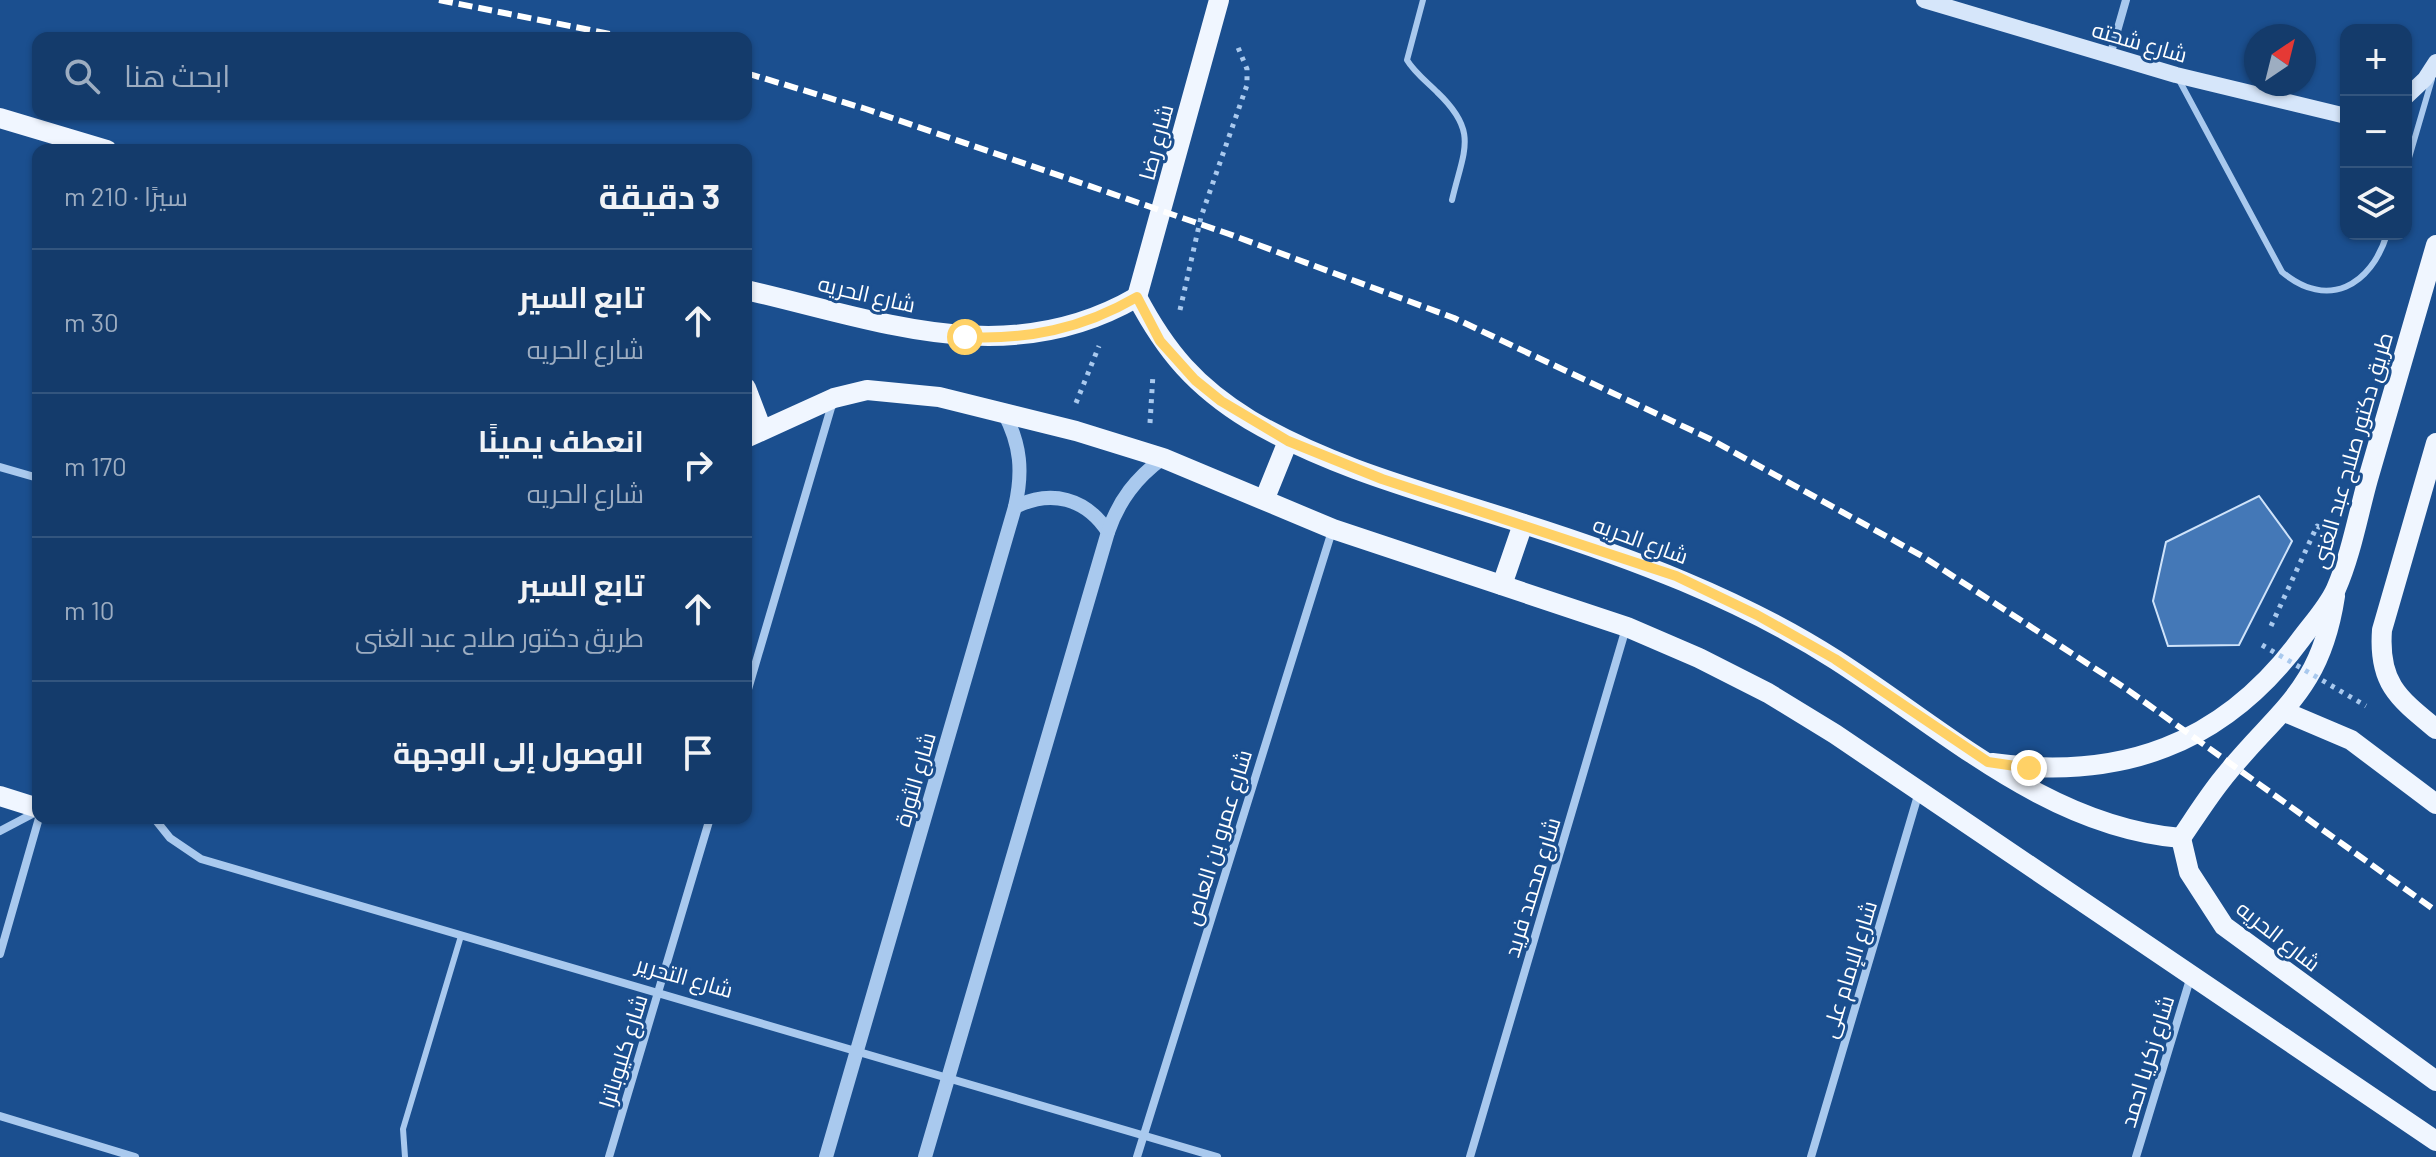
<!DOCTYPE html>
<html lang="ar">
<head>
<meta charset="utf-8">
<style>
	:root { --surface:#143b6b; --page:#1d4271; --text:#f1f3f6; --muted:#9dadc1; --line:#33557e }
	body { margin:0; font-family:Barlow,Cairo,sans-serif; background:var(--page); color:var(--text); direction:rtl }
	.controls { position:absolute; right:24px; top:24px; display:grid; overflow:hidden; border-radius:16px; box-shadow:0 2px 6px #0004 }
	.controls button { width:72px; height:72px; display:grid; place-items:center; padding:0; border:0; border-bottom:2px solid var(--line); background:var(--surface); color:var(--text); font:40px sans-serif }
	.compass { position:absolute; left:2244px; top:24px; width:72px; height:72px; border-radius:50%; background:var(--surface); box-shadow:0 2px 6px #0004; rotate:35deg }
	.stop { position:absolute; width:24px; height:24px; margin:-18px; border:6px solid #ffd166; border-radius:50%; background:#fff }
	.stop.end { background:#ffd166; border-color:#fff; box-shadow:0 2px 8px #0008 }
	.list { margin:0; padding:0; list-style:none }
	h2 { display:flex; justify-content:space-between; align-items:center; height:104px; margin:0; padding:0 32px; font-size:34px }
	h2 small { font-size:26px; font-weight:400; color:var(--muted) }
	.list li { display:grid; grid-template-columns:52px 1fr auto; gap:24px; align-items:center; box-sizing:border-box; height:144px; padding:0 32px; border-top:2px solid var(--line) }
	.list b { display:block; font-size:30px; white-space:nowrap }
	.list p { margin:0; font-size:26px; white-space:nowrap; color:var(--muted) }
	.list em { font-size:26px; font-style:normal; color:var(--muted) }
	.icon { flex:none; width:44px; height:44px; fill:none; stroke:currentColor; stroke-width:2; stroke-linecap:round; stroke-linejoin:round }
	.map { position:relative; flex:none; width:2436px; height:1157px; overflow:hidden; direction:ltr }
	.search { position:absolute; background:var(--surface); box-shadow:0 2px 6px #0004; left:32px; top:32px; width:720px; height:88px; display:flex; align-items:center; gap:20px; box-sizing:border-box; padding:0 28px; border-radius:16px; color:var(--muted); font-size:30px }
	.panel { position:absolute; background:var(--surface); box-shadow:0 2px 6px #0004; left:32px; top:144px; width:720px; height:680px; border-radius:16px; direction:rtl }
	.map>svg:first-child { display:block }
	.building { fill:#4478b7; stroke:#cfe3fa; stroke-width:2 }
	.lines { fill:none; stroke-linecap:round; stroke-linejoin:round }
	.path { stroke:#a9c9ee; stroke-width:5; stroke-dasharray:4 6; stroke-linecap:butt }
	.service { stroke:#a9c9ee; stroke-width:6 }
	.minor { stroke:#a9c9ee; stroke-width:8 }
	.tertiary { stroke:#a9c9ee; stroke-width:14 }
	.secondary { stroke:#d6e6fa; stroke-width:16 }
	.primary { stroke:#f0f6ff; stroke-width:20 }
	.rail { stroke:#fff; stroke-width:6; stroke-dasharray:14 6; stroke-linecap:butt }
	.path-bridge { stroke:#a9c9ee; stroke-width:5; stroke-dasharray:4 6; stroke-linecap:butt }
	.route { stroke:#ffd166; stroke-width:10 }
	.labels { text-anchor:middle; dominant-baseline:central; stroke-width:6; stroke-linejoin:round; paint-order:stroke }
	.street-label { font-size:22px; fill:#fff; stroke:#1b4f8f }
</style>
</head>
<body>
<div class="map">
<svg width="2436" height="1157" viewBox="0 0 2436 1157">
	<rect width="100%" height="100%" fill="#1b4f8f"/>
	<path class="building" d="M2259,496l33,45 -53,104 -71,1 -15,-45 13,-59z"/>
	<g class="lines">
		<g class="path">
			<path d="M1180,310l21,-93 46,-132v-16l-10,-24"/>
			<path d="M1076,403l23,-57"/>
			<path d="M1150,423l3,-49"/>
			<path d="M2271,626l46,-100 8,4"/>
		</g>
		<g class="service">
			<path d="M1423,0l-16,60c7,12 20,22 30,32 42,40 27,57 15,108"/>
			<path d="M2178,78l104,194c46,38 89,14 105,-38"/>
			<path d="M2406,168l26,-89"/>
			<path d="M405,1157l-2,-28 58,-193"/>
		</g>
		<g class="minor">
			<path d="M2110,56l16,-56"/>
			<path d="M0,467l38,11"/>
			<path d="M746,696l87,-295"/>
			<path d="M154,818l16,20 31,21 1016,298"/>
			<path d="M0,831l38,-20"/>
			<path d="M0,954l39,-136"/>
			<path d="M0,1116l135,41"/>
			<path d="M609,1157l101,-339"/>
			<path d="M1137,1157l195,-626"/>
			<path d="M1470,1157l156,-529"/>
			<path d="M1811,1157l108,-365"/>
			<path d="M2136,1157l55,-181"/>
		</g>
		<g class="tertiary">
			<path d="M1015,507c36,-18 71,-9 93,25"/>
			<path d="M826,1157l189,-650c8,-35 6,-62 -11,-94"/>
			<path d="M925,1157l183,-625c11,-32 28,-54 55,-74"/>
		</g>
		<g class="secondary">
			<path d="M1924,0l252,75 170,41"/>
			<path d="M2406,97l19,-18 11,-17"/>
		</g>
		<g class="primary">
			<path d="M0,118l107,32"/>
			<path d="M746,290c135,31 262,82 391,7"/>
			<path d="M1137,297c29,55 59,90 113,123 83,49 179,73 271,103 110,35 218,75 315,137 109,70 212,167 345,178"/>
			<path d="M1137,297l82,-297"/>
			<path d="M746,388l16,42"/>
			<path d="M746,438l88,-40 33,-8 72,7 137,34 87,27 170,71 294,98 72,31 69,35 67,41 601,407"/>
			<path d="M2436,443l-54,187c-4,53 16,68 54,99"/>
			<path d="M1265,498l23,-57"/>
			<path d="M1502,585l21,-61"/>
			<path d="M2285,712l66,28 85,64"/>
			<path d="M1992,763c128,18 231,-18 309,-124 11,-15 27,-32 35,-50 15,-34 22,-74 32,-110 23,-78 45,-156 68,-234"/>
			<path d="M0,796l38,12"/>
			<path d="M2181,838l8,34 35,54 212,155"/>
			<path d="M2181,838c13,-19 25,-38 39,-56 55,-71 100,-87 115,-186"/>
		</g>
		<g class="rail">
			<path d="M439,0l186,37"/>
			<path d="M746,73l120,36 363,125 225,84 256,121 212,117 203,132 311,223"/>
		</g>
		<path class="path-bridge" d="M2262,645l104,61"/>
	</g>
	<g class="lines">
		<path class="route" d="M965,337c62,3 117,-8 172,-40l23,44 35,39 26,21 67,40 94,38 294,97 81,39 78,44 153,103 41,6"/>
	</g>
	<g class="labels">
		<g class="street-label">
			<text transform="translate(2140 41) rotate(16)">شارع شحته</text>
			<text transform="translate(1155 142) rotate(-75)">شارع رضا</text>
			<text transform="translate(867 293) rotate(13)">شارع الحريه</text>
			<text transform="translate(2351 450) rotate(-74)">طريق دكتور صلاح عبد الغنى</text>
			<text transform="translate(1641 539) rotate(20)">شارع الحريه</text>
			<text transform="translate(914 779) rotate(-74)">شارع الثورة</text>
			<text transform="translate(1217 837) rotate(-73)">شارع عمرو بن العاص</text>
			<text transform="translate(1531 887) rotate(-73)">شارع محمد فريد</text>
			<text transform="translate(2279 935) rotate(38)">شارع الحريه</text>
			<text transform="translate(1848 969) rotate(-73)">شارع الإمام على</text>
			<text transform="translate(685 976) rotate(16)">شارع التحرير</text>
			<text transform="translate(622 1051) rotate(-73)">شارع كليوباترا</text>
			<text transform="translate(2146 1061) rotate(-73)">شارع زكريا احمد</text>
		</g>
	</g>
</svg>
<div class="controls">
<button>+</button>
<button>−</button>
<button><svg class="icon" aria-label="layers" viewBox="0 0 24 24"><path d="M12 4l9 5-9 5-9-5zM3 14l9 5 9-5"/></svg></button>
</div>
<svg class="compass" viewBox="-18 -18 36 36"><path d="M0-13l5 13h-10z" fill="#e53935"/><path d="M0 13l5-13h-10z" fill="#9dadc1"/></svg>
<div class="stop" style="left:965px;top:337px"></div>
<div class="stop end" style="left:2029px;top:768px"></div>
<div class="search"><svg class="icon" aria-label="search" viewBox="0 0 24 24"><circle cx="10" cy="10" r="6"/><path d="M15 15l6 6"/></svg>ابحث هنا</div>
<section class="panel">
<h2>3 دقيقة<small>سيرًا · 210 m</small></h2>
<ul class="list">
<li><svg class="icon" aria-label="ahead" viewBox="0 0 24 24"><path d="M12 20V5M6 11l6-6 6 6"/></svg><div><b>تابع السير</b><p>شارع الحريه</p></div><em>30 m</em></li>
<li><svg class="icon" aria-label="right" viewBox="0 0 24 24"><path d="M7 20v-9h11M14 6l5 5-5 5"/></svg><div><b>انعطف يمينًا</b><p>شارع الحريه</p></div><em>170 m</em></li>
<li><svg class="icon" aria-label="ahead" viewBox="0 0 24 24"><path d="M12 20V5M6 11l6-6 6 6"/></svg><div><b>تابع السير</b><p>طريق دكتور صلاح عبد الغنى</p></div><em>10 m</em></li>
<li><svg class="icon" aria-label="arrive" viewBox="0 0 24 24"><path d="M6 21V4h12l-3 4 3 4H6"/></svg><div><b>الوصول إلى الوجهة</b></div></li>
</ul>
</section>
</div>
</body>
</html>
